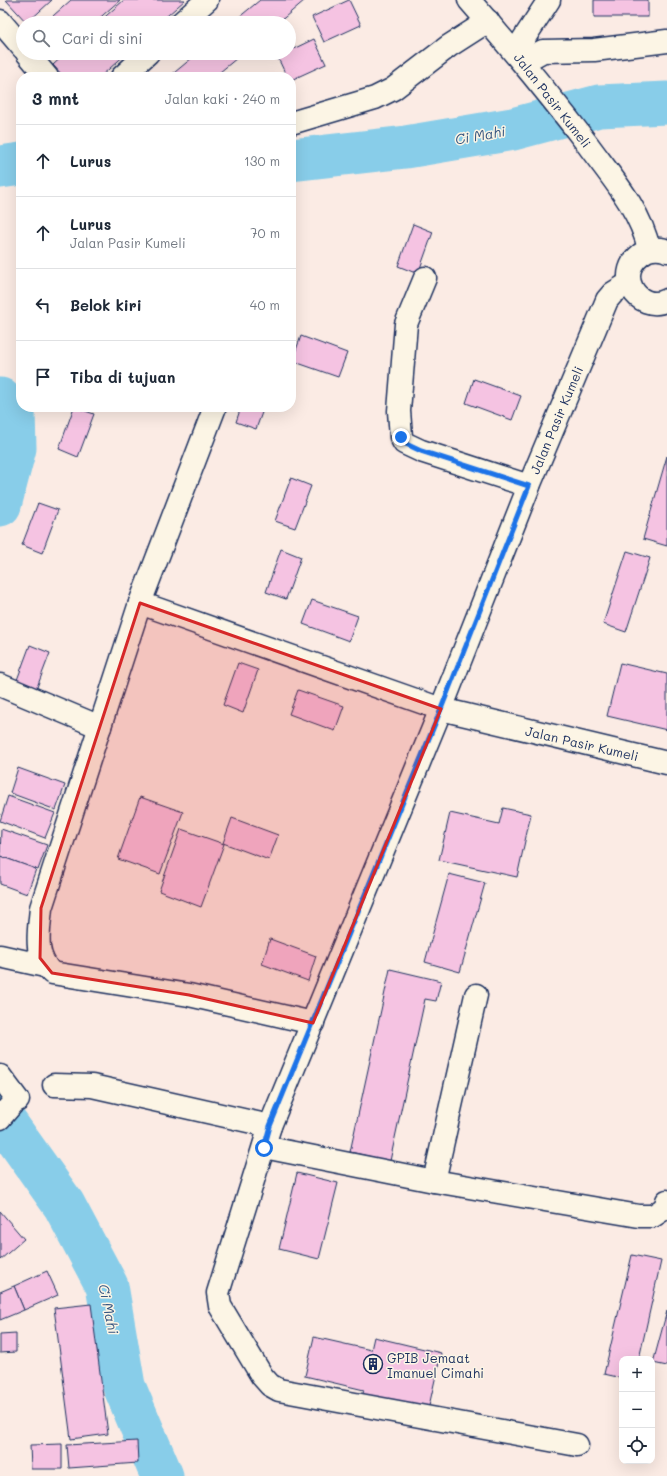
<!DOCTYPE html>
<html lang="id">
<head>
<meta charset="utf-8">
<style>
	:root { --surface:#fff; --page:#f2f2f3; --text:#1f2937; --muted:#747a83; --line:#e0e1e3 }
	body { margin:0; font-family:Mali,sans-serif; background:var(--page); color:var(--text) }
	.controls { position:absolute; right:12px; bottom:12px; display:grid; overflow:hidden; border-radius:8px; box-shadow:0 4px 16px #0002 }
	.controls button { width:36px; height:36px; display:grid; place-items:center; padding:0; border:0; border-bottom:1px solid var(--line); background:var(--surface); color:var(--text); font:20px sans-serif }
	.stop { position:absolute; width:12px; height:12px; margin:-9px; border:3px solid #1a73e8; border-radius:50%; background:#fff }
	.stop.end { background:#1a73e8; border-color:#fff; box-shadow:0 1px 4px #0008 }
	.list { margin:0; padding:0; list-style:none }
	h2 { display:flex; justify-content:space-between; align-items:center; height:52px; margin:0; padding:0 16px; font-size:17px }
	h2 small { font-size:13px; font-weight:400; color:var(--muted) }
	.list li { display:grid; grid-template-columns:26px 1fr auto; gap:12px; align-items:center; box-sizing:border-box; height:72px; padding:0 16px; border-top:1px solid var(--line) }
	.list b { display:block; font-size:15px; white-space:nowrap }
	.list p { margin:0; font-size:13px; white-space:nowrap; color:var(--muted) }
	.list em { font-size:13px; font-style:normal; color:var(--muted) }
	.icon { flex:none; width:22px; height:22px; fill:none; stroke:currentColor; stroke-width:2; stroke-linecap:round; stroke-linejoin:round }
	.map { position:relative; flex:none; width:667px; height:1476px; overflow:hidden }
	.search { position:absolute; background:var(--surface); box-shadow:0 4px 16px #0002; left:16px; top:16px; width:280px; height:44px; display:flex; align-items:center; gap:10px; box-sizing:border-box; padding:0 14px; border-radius:22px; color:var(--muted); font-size:15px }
	.panel { position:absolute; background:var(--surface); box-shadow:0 4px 16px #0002; left:16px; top:72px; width:280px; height:340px; border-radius:16px }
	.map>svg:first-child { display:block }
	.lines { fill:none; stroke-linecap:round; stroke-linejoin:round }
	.river { stroke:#88cde9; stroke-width:43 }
	.building { fill:#f5c3e2; stroke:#1b2f5e }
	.minor-casing { stroke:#1b2f5e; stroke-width:25 }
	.minor { stroke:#fcf5e5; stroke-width:22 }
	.route { stroke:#1a73e8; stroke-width:5 }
	.marked { fill:#d62828; fill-opacity:0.2; stroke:#d62828; stroke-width:3; stroke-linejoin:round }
	.labels { text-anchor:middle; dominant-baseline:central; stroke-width:3; stroke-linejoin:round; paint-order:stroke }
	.street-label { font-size:13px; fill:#1b2f5e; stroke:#fcf5e5 }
	.poi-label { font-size:13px; fill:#1b2f5e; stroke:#fcf5e5; text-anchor:start }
	.water-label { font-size:14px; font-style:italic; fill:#365681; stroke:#fcf5e5 }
</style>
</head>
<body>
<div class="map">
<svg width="667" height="1476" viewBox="0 0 667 1476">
	<rect width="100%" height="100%" fill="#fbebe4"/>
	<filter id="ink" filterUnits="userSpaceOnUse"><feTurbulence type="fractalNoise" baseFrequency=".025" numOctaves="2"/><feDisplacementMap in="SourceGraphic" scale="8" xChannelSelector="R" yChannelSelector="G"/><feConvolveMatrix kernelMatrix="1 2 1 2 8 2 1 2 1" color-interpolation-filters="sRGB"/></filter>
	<g filter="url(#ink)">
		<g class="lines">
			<g class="river">
				<path d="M291,160l115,-13 107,-18 86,-23 68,-3"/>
				<path d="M0,167l21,-3"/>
				<path d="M0,399l14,13 1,36 -15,57"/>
				<path d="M0,1115l64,90 43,81 17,100 38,90"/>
			</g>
		</g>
		<g class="building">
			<path d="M6,0h46l-25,23z"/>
			<path d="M71,0h49l-26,23h-49z"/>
			<path d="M124,0h61l-26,23h-61z"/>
			<path d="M260,0h45l-27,23h-46z"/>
			<path d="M349,0l12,25 -37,17 -12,-25z"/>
			<rect x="594" y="0" width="54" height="17"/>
			<path d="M314,39l12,25 -35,16v-3h-4l-10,-21 12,-3v-2z"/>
			<path d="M51,53h10l-6,5z"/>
			<path d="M66,53h61l-27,24h-36l-11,-12z"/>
			<path d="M198,53h35l4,5 -23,19h-45z"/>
			<path d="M413,224l20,8 -15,42 -20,-8z"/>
			<path d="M301,336l46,17 -9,24 -46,-16z"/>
			<path d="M474,379l47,17 -9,24 -46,-17z"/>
			<path d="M74,407l20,7 -16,43 -19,-8z"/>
			<path d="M241,407h23l-8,22 -20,-7z"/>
			<path d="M667,456v90l-24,-7z"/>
			<path d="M291,478l20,8 -16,42 -20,-7z"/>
			<path d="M38,503l20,7 -16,43 -20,-8z"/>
			<path d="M281,549l20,8 -15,42 -20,-7z"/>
			<path d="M627,551l23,7 -24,74 -23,-8z"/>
			<path d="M312,600l46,16 -9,25 -46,-17z"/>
			<path d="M30,645l20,8 -16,42 -20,-7z"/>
			<path d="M238,663l20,7 -15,43 -20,-8z"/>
			<path d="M620,663l47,11v56l-60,-14z"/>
			<path d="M298,690l46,16 -9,25 -46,-17z"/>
			<path d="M18,768l47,17 -9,25 -46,-17z"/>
			<path d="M8,796l47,17 -10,25 -45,-17z"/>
			<path d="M140,797l43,15 -23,62 -42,-15z"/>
			<path d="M503,808l28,6 -14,63 -78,-17 11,-47 49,11z"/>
			<path d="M232,818l46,17 -9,25 -46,-17z"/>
			<path d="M1,829l46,16 -9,25 -38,-14z"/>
			<path d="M181,829l43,15 -23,63 -42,-16z"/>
			<path d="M0,856l36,13 -9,25 -27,-10z"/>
			<path d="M449,874l36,9 -25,89 -35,-10z"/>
			<path d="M270,939l46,17 -8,25 -46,-17z"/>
			<path d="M390,969l51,12 -5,20 -11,-2 -35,162 -40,-9z"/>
			<path d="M297,1173l41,10 -19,76 -40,-10z"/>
			<path d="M0,1211l24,28 -24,21z"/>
			<path d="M632,1255l29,6 -22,98h-17v19l-18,-4z"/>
			<path d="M47,1271l11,24 -34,15 -10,-24z"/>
			<path d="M14,1286l10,24 -24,10v-28z"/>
			<path d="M91,1304l17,130 -37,5 -17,-131z"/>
			<path d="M667,1311v55l-14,-3z"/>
			<path d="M16,1333v19l-16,1v-19z"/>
			<path d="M314,1337l57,13 3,-13 67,16 -14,62 -66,-15 3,-10 -59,-14z"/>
			<path d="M137,1441l1,22 -69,5 -2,-23z"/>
			<path d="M62,1444v25h-31l-1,-24z"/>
		</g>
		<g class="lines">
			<defs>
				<g id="minor">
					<path d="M469,0c41,47 81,95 119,145 24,33 52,64 61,104"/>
					<path d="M0,21l23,27"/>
					<path d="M181,23l26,-23"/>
					<path d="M515,52l34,-52"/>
					<path d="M27,53l20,24"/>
					<path d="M523,62l20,-11 51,-1 73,-9"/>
					<path d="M122,77l26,-24"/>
					<path d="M291,123l84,-25 18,-9 56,-43 39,-25"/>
					<path d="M667,251c-5,-3 -16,-3 -21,0 -36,20 -8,64 21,49"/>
					<path d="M425,278l-19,46 -7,87 2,26 3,6 17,8 108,35"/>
					<path d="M215,407l-75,196 -99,305c-2,24 -8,47 11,65l137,22 124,28"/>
					<path d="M140,603l301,106 226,54"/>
					<path d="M0,685l100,42"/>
					<path d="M0,956l45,10"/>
					<path d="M0,1076l18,24"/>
					<path d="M54,1085l38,1 178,40"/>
					<path d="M0,1118l12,-14"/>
					<path d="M264,1147l170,34 205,35h14l12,-8 2,-7"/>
					<path d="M434,1181l42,-186"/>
					<path d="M577,1445l-298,-55 -9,-5 -8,-9 -42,-70 -2,-13 52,-167 171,-417 88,-223 78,-186 6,-7 16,-10"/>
				</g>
			</defs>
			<use href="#minor" class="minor-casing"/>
			<use href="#minor" class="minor"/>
		</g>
	</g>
	<g class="lines" filter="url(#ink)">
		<path class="route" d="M264,1148l6,-22 171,-417 88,-223 -108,-35 -17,-8 -3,-6"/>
	</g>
	<path class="marked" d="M140,603l301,106 -128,314 -124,-28 -137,-22 -12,-15 1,-50z"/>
	<defs>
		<symbol id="building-ring" viewBox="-11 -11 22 22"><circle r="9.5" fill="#fcf5e5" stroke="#1b2f5e" stroke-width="1.5"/><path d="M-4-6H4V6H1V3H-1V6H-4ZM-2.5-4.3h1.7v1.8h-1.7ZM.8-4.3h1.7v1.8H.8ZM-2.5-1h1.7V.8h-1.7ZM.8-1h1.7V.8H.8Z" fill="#1b2f5e"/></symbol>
	</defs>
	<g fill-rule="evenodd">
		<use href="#building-ring" x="362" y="1353" width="22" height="22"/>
	</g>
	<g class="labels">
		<g class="street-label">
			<text transform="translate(553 100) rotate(52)">Jalan Pasir Kumeli</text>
			<text transform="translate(556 420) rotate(-67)">Jalan Pasir Kumeli</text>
			<text transform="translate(582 743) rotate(13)">Jalan Pasir Kumeli</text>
		</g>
		<g class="poi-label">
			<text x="387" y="1357">GPIB Jemaat<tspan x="387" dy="15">Imanuel Cimahi</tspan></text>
		</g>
		<g class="water-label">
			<text transform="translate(480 135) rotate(-10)">Ci Mahi</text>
			<text transform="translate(109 1309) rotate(78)">Ci Mahi</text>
		</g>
	</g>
</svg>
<div class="controls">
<button>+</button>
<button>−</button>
<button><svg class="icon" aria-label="locate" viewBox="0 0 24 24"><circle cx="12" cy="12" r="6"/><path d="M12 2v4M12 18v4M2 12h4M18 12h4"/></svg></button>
</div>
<div class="stop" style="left:264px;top:1148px"></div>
<div class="stop end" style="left:401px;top:437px"></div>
<div class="search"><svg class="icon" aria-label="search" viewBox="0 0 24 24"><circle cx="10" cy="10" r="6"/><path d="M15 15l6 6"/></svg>Cari di sini</div>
<section class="panel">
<h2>3 mnt<small>Jalan kaki · 240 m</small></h2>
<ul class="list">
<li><svg class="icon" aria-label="ahead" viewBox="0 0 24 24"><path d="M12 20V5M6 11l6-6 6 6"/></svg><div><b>Lurus</b></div><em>130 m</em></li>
<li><svg class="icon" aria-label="ahead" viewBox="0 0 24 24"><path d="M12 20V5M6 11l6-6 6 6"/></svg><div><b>Lurus</b><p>Jalan Pasir Kumeli</p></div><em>70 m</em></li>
<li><svg class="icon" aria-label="left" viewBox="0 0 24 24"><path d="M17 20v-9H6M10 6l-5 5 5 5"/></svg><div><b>Belok kiri</b></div><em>40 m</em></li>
<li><svg class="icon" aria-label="arrive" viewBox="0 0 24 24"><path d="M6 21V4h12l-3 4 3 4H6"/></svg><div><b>Tiba di tujuan</b></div></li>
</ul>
</section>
</div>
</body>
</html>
